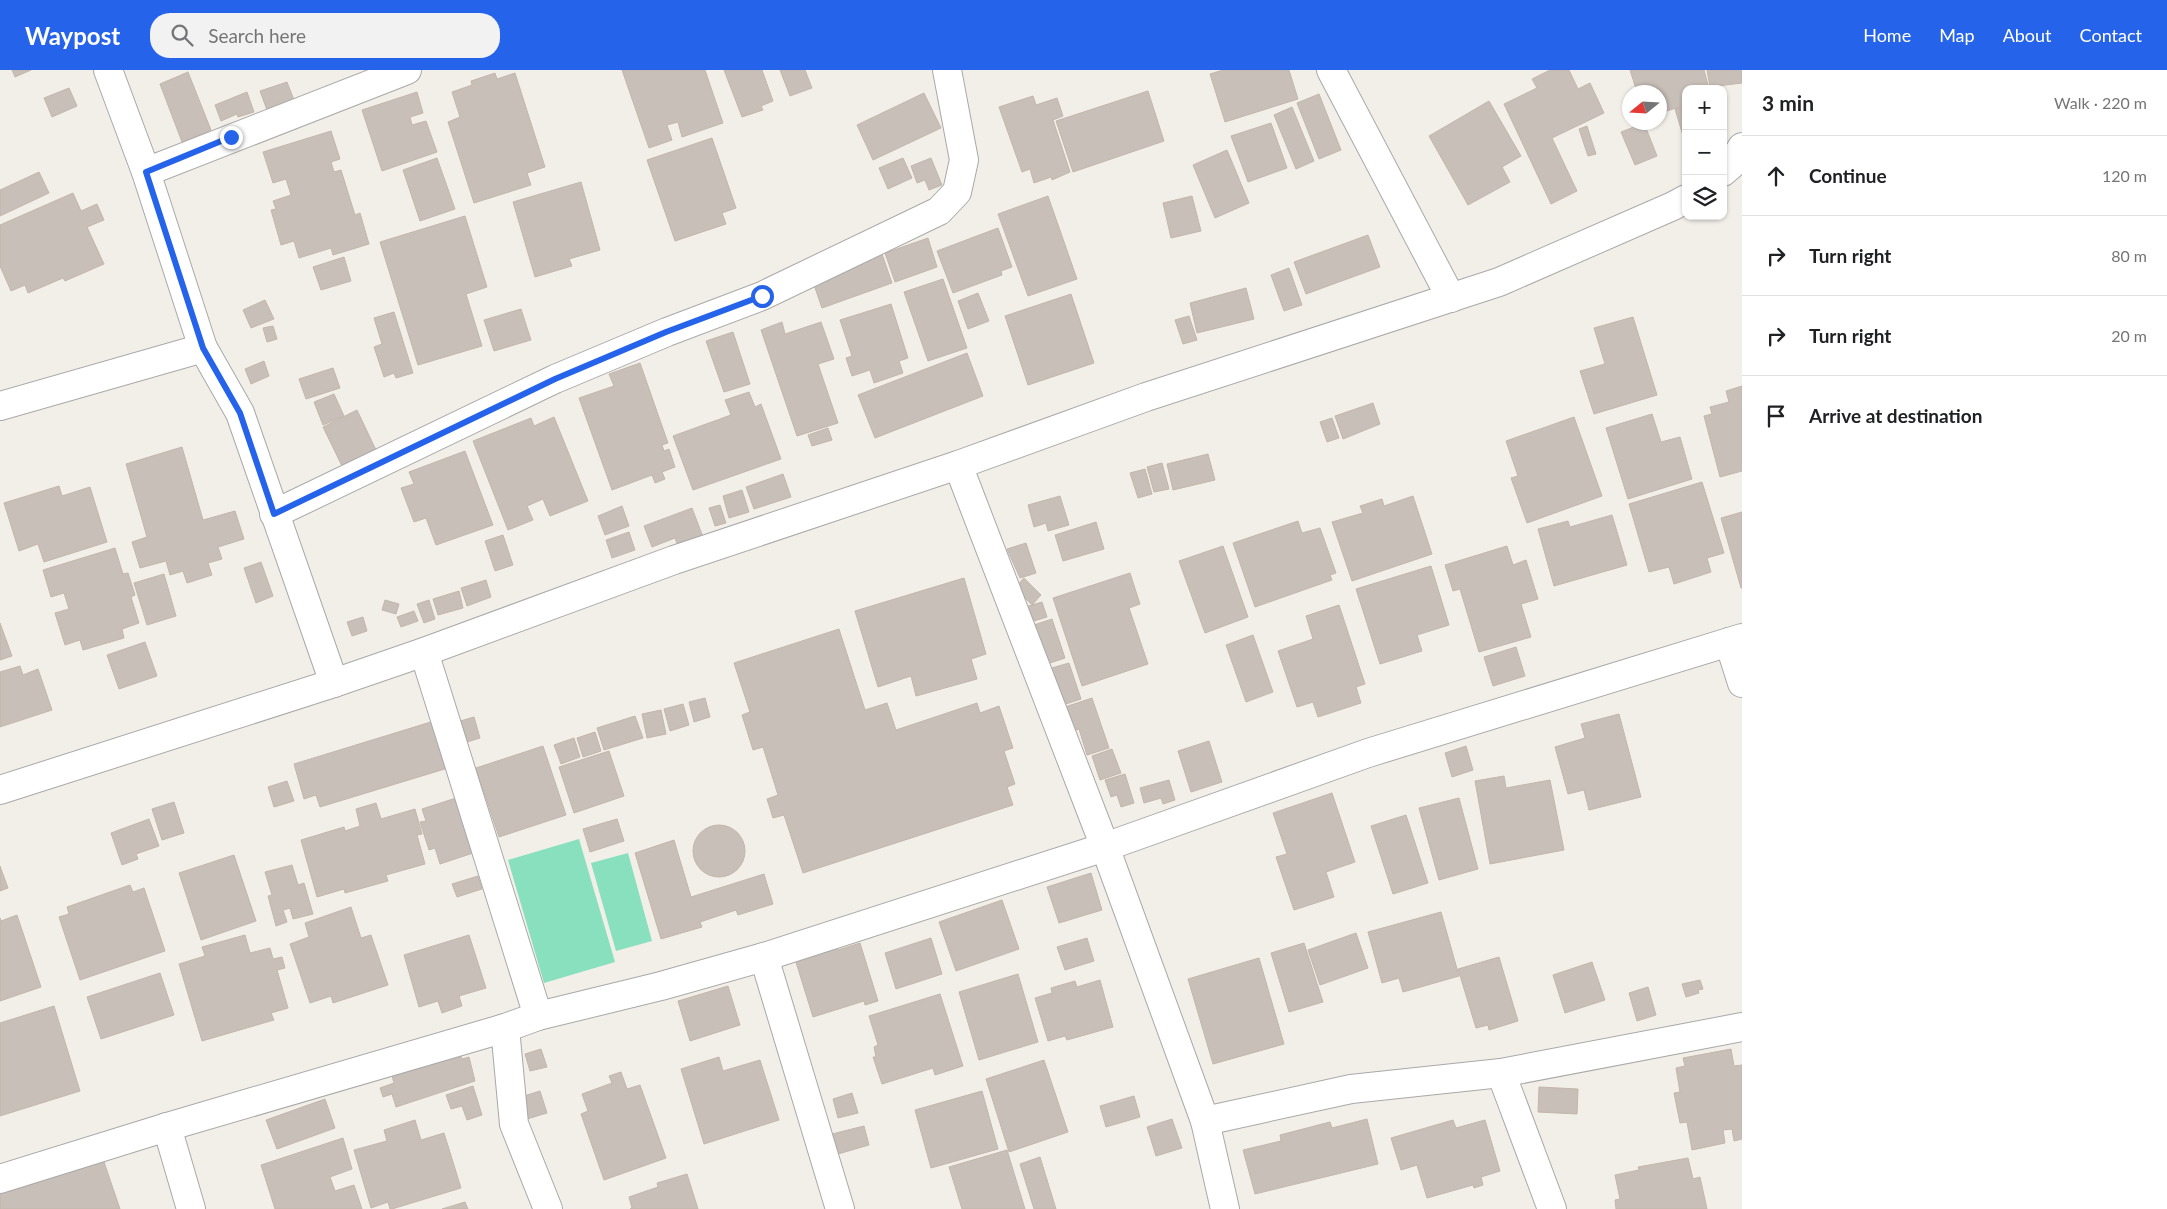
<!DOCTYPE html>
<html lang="en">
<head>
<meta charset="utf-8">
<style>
	:root { --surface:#fff; --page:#f2f2f2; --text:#202124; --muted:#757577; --line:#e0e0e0; --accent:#2563eb }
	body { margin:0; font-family:Lato,sans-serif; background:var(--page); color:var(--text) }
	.controls { position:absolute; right:15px; top:15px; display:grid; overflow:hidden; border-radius:10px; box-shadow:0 1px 4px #0004 }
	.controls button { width:45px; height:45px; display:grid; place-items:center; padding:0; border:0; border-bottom:1px solid var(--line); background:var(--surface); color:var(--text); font:25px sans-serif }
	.compass { position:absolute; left:1622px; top:15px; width:45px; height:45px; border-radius:50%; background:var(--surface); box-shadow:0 1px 4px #0004; rotate:252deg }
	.stop { position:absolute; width:15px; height:15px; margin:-11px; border:4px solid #2563eb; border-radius:50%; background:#fff }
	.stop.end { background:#2563eb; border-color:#fff; box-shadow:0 1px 5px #0008 }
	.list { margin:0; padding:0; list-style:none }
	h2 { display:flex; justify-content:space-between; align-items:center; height:65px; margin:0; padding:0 20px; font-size:21px }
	h2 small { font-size:16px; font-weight:400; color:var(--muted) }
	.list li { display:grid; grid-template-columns:32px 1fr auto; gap:15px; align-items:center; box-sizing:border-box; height:80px; padding:0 20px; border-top:1px solid var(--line) }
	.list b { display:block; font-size:19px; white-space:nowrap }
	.list em { font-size:16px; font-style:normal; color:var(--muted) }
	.icon { flex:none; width:28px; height:28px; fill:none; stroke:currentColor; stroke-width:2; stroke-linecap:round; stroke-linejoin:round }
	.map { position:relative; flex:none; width:1742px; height:1139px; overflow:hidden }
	header { display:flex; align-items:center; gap:30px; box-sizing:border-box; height:70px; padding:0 25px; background:var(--accent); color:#fff }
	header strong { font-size:24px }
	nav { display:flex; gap:28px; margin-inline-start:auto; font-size:18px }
	.search { width:350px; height:45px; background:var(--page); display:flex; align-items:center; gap:12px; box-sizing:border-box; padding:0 18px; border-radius:20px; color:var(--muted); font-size:19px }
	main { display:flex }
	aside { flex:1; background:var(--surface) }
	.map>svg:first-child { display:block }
	.pitch { fill:#88e0be }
	.building { fill:#c7bfb8; stroke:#c4b6ab }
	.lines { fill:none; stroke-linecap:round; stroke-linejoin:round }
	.minor-casing { stroke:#a9a9a9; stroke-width:30 }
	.minor { stroke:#fff; stroke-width:28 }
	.route { stroke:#2563eb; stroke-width:6 }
</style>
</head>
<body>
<header>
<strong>Waypost</strong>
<div class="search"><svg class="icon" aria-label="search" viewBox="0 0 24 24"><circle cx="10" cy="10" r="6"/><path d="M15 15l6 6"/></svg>Search here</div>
<nav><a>Home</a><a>Map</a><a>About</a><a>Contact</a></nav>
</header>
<main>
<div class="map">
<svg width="1742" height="1139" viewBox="0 0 1742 1139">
	<rect width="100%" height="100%" fill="#f2efe9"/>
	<g class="pitch">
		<path d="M579,769l36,123 -71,21 -36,-123z"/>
		<path d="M628,783l24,88 -36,10 -25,-88z"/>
	</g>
	<g class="building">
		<path d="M12,0h19l-16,7z"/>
		<path d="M622,0h83l18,53 -41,14 -4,-15 -11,3 5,15 -23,8z"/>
		<path d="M724,0h38l11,31 -12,5 2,4 -21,7z"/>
		<path d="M780,0h25l7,18 -22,8z"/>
		<path d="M1223,0h66l9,29 -73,23 -15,-48z"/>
		<path d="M1550,0h19l9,19 12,-6 14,30 -52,25 25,53 -26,13 -47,-100 33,-16 -5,-9z"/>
		<path d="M1630,0h74l4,15 -5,2v2h-17v16l-26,8v-21h-23z"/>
		<path d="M1707,0h35v13l-32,4z"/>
		<path d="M188,2l23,58 -29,12 -22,-58z"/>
		<path d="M495,3l2,6 18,-6 30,94 -18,6 4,12 -57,18 -26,-81 12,-5 -8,-25 20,-7 -1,-4z"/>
		<path d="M287,12l7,18 -27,10 -7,-19z"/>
		<path d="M69,18l8,18 -25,11 -8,-19z"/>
		<path d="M1148,21l16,50 -91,31 -17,-51z"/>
		<path d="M247,22l7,20 -16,5 -1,-3 -16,7 -6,-16z"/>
		<path d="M417,22l6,21 -13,4 2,8 14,-4 11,31 -55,19 -20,-61z"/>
		<path d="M924,23l17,35 -68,32 -16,-35z"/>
		<path d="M1319,24l22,56 -22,9 -22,-56z"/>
		<path d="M1033,26l3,9 21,-7 6,18 -10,4 17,52 -18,8 -1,-3 -17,6 -4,-14 -8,3 -23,-65z"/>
		<path d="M1489,31l32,55 -19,11 8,15 -42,23 -39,-69z"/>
		<path d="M1686,36v32l-2,1 -9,-30z"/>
		<path d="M1292,37l22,54 -18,8 -22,-54z"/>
		<path d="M1271,53l16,45 -39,14 -17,-46z"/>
		<path d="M1644,53l13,33 -22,9 -14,-33z"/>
		<path d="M1587,56l9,28 -8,2 -9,-27z"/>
		<path d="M331,61l9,28 -9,3 3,10 7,-2 14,45 5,-2 9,31 -36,11 -2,-7 -32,10 -5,-17 -13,4 -10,-35 5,-1 -3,-8 18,-6 -5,-16 -13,4 -10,-31z"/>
		<path d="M712,68l24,70 -14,5 4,11 -51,17 -28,-81z"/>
		<path d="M1227,80l22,53 -34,15 -22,-53z"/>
		<path d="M437,88l18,51 -35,12 -17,-51z"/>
		<path d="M903,88l9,20 -24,11 -9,-21z"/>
		<path d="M931,88l11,27 -13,5 -4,-10 -8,3 -6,-17z"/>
		<path d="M39,102l10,21 -49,23v-26z"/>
		<path d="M581,112l19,68 -31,9 3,7 -37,11 -22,-75z"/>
		<path d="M73,123l8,18 16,-7 7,16 -17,7 17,37 -39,17 -2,-3 -35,15 -3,-8 -14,6 -11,-25v-41z"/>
		<path d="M1048,126l29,83 -49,17 -30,-82z"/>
		<path d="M1192,126l9,35 -30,7 -8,-35z"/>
		<path d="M465,146l22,71 -21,7 16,52 -64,19 -38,-123z"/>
		<path d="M998,158l14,39 -11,4 1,4 -49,18 -16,-42z"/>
		<path d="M1368,165l12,32 -74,27 -12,-32z"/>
		<path d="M928,168l9,29 -42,15 -10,-29z"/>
		<path d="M882,184l10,29 -70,25 -10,-29z"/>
		<path d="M344,187l7,24 -30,9 -8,-23z"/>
		<path d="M1289,198l13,37 -18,6 -13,-36z"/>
		<path d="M943,209l24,69 -39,13 -24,-69z"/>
		<path d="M1246,218l8,31 -57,14 -7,-30z"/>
		<path d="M978,223l11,28 -21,8 -10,-28z"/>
		<path d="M1071,224l23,69 -66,22 -23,-69z"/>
		<path d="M265,230l9,19 -23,9 -8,-18z"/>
		<path d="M891,234l17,54 -9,3 4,12 -29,10 -4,-13 -18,6 -6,-18 6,-2 -12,-36z"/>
		<path d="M521,239l10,31 -37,11 -10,-31z"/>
		<path d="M394,242l19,61 -17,5 -2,-5 -10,4 -10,-30 8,-3 -8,-26z"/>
		<path d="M1189,246l8,24 -14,4 -8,-24z"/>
		<path d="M1633,247l24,78 -63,19 -14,-43 25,-7 -11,-36z"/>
		<path d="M782,252l3,12 36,-12 13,37 -16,5 20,59 -41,13 -36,-106z"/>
		<path d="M273,256l4,13 -10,3 -4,-14z"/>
		<path d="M733,262l17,52 -26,8 -18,-51z"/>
		<path d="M967,283l16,43 -108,42 -17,-43z"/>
		<path d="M264,291l5,15 -18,8 -6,-15z"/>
		<path d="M640,293l28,80 -6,2 2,6 5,-2 6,18 -13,5 3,7 -10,4 -3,-8 -40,15 -33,-92 35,-12 -5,-12z"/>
		<path d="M333,298l7,20 -34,11 -7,-20z"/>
		<path d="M1742,316v85l-22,6 -16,-61 8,-2 -2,-7 19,-5 -3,-11z"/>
		<path d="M749,322l6,15 6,-3 20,55 -88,31 -20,-54 58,-21 -6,-15z"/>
		<path d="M334,324l10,22 -21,9 -9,-23z"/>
		<path d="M1373,333l7,21 -37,15 -8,-23z"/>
		<path d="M357,340l19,40 -34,16 -19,-39z"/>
		<path d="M1652,344l9,28 19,-5 12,42 -64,20 -22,-71z"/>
		<path d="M554,347l34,84 -38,15 -7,-17 -16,7 6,14 -25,10 -35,-89 58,-23 3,8z"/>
		<path d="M1574,347l28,79 -75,27 -16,-45 7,-2 -12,-35z"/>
		<path d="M1332,348l7,20 -12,4 -7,-20z"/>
		<path d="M828,358l4,12 -20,6 -4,-11z"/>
		<path d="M182,377l21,73 32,-9 9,28 -26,8 4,12 -14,4 4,12 -25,8 -4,-12 -13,4 -4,-14 -26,7 -8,-26 15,-5 -21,-73z"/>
		<path d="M465,381l28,74 -57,20 -10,-27 -12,4 -13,-34 13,-4 -5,-12z"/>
		<path d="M1208,384l7,26 -42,10 -6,-26z"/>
		<path d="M1162,393l7,26 -15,3 -7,-25z"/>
		<path d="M1145,399l7,25 -14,4 -8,-25z"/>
		<path d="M783,404l8,23 -37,12 -8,-22z"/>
		<path d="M1702,412l22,71 -17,5 4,14 -37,12 -5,-17 -20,5 -20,-68z"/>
		<path d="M59,416l3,10 28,-9 17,55 -63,20 -6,-18 -19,7 -15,-48z"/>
		<path d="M742,420l7,22 -20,6 -6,-22z"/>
		<path d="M1060,426l9,29 -21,6 -2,-8 -12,4 -6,-22z"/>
		<path d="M1413,426l19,58 -80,27 -20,-59 31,-9 -3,-7 22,-7 2,7z"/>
		<path d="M720,435l6,18 -11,3 -6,-18z"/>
		<path d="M622,436l7,20 -24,9 -7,-19z"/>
		<path d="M692,438l11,29 -25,9 -3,-8 -23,9 -8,-21z"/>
		<path d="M1742,442v76h-1l-20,-70z"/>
		<path d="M1612,445l15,50 -73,21 -16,-57 30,-8 2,6z"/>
		<path d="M1298,451l4,12 18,-5 16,45 -6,2 2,5 -77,27 -22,-64z"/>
		<path d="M1096,452l8,27 -41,12 -8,-26z"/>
		<path d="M629,462l6,18 -23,8 -6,-18z"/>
		<path d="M503,465l10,30 -18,6 -10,-30z"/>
		<path d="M1026,473l10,30 -16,5 -13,-29z"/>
		<path d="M1223,476l25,71 -43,16 -26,-72z"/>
		<path d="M1507,476l6,19 13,-5 12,39 -17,5 10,33 -52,15 -19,-63 -7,2 -8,-26z"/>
		<path d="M115,478l8,26 5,-1 7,22 -4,2 8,26 -17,6 2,9 -41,12 -3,-10 -15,5 -10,-32 14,-4 -5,-16 -13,4 -8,-27z"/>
		<path d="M261,492l12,34 -17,7 -12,-35z"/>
		<path d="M1431,496l18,59 -32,10 5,16 -42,13 -24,-75z"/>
		<path d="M1130,503l10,31 -11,4 19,56 -66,22 -29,-88z"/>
		<path d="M164,504l12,42 -29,9 -13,-42z"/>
		<path d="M964,508l22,76 -15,5 6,20 -61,17 -5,-20 -33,11 -23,-76z"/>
		<path d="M1024,508l17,17 -9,10 -17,-17z"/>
		<path d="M486,510l5,17 -24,9 -6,-18z"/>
		<path d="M459,521l4,17 -25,7 -5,-16z"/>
		<path d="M385,530l14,4 -3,10 -14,-4z"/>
		<path d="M429,530l6,19 -11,4 -7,-19z"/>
		<path d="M1042,532l5,15 -20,6 -5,-15z"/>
		<path d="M1339,535l26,79 -9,3 5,16 -43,14 -5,-15 -16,5 -19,-56 35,-12 -7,-23z"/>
		<path d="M414,541l4,10 -17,6 -4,-10z"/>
		<path d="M363,547l4,14 -15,5 -5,-14z"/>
		<path d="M1052,549l13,39 -18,6 -16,-38z"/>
		<path d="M0,553l12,33 -12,4z"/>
		<path d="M839,559l26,81 22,-7 9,27 81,-27 3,10 19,-7 14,42 -9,3 11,33 -8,3 6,18 -210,68 -19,-58 -11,3 -6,-19 11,-4 -15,-48 -10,3 -11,-35 8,-3 -16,-49z"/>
		<path d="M1253,565l20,57 -27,10 -20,-57z"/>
		<path d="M145,572l12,34 -38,13 -12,-34z"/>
		<path d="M1516,577l9,29 -32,10 -9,-29z"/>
		<path d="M1069,593l12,36 -21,7 -12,-37z"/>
		<path d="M20,596l3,9 15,-6 14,41 -52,17v-55z"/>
		<path d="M705,628l5,19 -16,5 -5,-20z"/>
		<path d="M1092,628l17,50 -22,7 -8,-26 -8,3 -6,-25z"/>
		<path d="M683,634l6,21 -19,6 -6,-22z"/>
		<path d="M661,640l5,24 -19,4 -5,-24z"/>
		<path d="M1619,644l22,83 -52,13 -5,-20 -16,4 -13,-47 30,-9 -4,-14z"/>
		<path d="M635,646l8,22 -39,12 -7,-22z"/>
		<path d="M474,647l6,21 -16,5 -7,-21z"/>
		<path d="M434,651l14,47 -128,39 -4,-12 -12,4 -10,-35z"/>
		<path d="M595,662l6,19 -18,6 -6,-19z"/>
		<path d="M574,668l6,19 -19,7 -7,-19z"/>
		<path d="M1209,671l13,41 -31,10 -13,-41z"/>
		<path d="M543,676l23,69 -67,22 -23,-69z"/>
		<path d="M1466,676l7,24 -21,7 -7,-24z"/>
		<path d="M1112,679l9,24 -21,7 -8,-24z"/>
		<path d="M609,681l15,45 -50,17 -15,-46z"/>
		<path d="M1125,704l9,29 -13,4 -4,-12 -6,2 -6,-17z"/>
		<path d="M1504,706l2,12 44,-8 14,70 -74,14 -15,-83z"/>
		<path d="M1169,710l6,20 -12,4 -2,-6 -17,5 -4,-15z"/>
		<path d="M287,711l7,20 -20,6 -6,-20z"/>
		<path d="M1332,723l23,69 -29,10 8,25 -40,13 -18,-53 11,-3 -14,-41z"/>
		<path d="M456,728l17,55 -33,11 -5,-16 -6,2 -9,-28 6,-1 -4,-12z"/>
		<path d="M1459,728l19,71 -39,11 -20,-72z"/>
		<path d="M174,732l10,31 -22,7 -10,-31z"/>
		<path d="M376,733l5,16 34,-10 7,25 -5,1 8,29 -39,11 2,6 -43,12 -1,-4 -27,8 -16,-57 43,-13 1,4 15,-5 -4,-17z"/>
		<path d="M1406,745l22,68 -35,11 -22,-68z"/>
		<path d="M149,749l10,27 -23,8 2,5 -16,6 -11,-32z"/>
		<path d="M617,749l7,22 -34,11 -7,-23z"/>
		<circle cx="719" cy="781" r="26"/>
		<path d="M674,770l17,57 73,-23 9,30 -35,11 -2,-5 -36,12 2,5 -41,12 -26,-86z"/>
		<path d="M234,785l22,66 -55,19 -22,-67z"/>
		<path d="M292,795l6,20 6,-2 9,31 -20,5 -3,-11 -7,2 4,12 -11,4 -8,-30 4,-1 -7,-23z"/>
		<path d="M0,796l8,22 -8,3z"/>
		<path d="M1091,803l11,37 -43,13 -12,-36z"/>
		<path d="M478,806l4,13 -25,8 -5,-13z"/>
		<path d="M130,815l3,7 11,-4 21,63 -85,29 -21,-63 10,-3 -2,-7z"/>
		<path d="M1002,830l17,49 -63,22 -17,-49z"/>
		<path d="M351,837l10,31 10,-3 17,50 -55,18 -2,-7 -21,7 -20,-59 19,-7 -4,-14z"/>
		<path d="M1441,842l18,64 -56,16 -4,-14 -17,5 -14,-51z"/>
		<path d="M17,845l24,72 -41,14v-83l1,3z"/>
		<path d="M1356,863l12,35 -48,17 -12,-35z"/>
		<path d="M245,865l5,18 20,-5 3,11 9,-2 3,11 -8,2 11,38 -17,5 3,7 -72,21 -23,-77 26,-8 -3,-9z"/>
		<path d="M469,865l17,53 -27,8 3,10 -20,7 -4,-12 -19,6 -15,-52z"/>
		<path d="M931,868l11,36 -46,15 -11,-36z"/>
		<path d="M1087,868l7,23 -29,9 -8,-23z"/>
		<path d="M860,873l18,58 -13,4 -1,-4 -51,16 -18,-58 42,-13 1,4z"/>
		<path d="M1304,873l19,59 -34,10 -18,-59z"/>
		<path d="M1499,887l19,64 -29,9 -1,-5 -12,3 -18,-59z"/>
		<path d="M1259,888l25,86 -71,20 -25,-85z"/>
		<path d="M1592,892l13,38 -40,13 -12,-38z"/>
		<path d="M160,903l14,42 -73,24 -14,-42z"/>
		<path d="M1018,904l20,68 -59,18 -20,-68z"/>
		<path d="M1100,910l13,47 -46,13 -2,-4 -17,5 -13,-43 17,-5 -1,-5 24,-7 2,6z"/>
		<path d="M1700,910l3,9 -5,1 1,3 -13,4 -4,-13z"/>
		<path d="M728,916l12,39 -50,16 -12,-40z"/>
		<path d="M1648,917l8,28 -19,6 -8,-28z"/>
		<path d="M940,924l23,72 -28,9 -2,-7 -51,16 -9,-27h3l-2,-10 4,-2 -9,-29z"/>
		<path d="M54,936l26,85 -80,25v-93z"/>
		<path d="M541,979l6,18 -17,4 -5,-17z"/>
		<path d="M1731,979l3,17 8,-1v74l-8,2 -2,-12 -9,1 2,13 -33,7 -5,-28 -7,1 -6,-30 6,-1 -4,-24 9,-2 -2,-8z"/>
		<path d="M460,984l2,5 7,-2 6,24 -79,26 -4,-13 -9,3 -3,-9 14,-5 -2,-7z"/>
		<path d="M719,987l4,14 37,-11 19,60 -75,24 -23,-75z"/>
		<path d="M1044,990l24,72 -59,20 -23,-73z"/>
		<path d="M621,1002l6,17 13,-4 26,73 -62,22 -23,-66 7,-3 -6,-17 30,-11 -3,-7z"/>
		<path d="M473,1016l9,29 -15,5 -5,-14 -11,3 -5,-14z"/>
		<path d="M1539,1017l39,2 -1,25 -39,-2z"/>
		<path d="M540,1021l7,22 -20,6 -6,-22z"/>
		<path d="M982,1021l16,58 -67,19 -16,-58z"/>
		<path d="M852,1023l6,20 -20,5 -5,-19z"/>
		<path d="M1134,1026l6,21 -34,10 -6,-21z"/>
		<path d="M325,1029l10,29 -58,21 -11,-29z"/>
		<path d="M1172,1049l10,29 -26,8 -9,-29z"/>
		<path d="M1367,1049l11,45 -123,30 -12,-44 38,-9 -1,-6 50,-13 2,6z"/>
		<path d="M415,1050l6,20 23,-7 17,55 -69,21h-2l-2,-7 -17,6 -17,-58 33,-9 -3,-11z"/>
		<path d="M1453,1050l3,8 29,-8 15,51 -19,6 2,8 -9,3 -1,-3 -46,13 -10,-33 -16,5 -10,-32z"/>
		<path d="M864,1056l5,19 -31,9 -6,-20z"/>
		<path d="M343,1068l9,31 -22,8 5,14 19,-6 8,24h-87l-14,-44z"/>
		<path d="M1007,1080l18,59h-63l-13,-42z"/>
		<path d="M102,1086l18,53h-120v-19z"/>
		<path d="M1040,1087l16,52h-22l-14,-45z"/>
		<path d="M1688,1088l5,21 7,-2 7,32h-91l-1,-9 5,-1 -5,-24 24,-5 -1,-3z"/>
		<path d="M687,1104l11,35h-68l2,-1 -3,-11 29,-10 -1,-4z"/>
		<path d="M465,1132l3,7h-26z"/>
	</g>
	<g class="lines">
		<defs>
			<g id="minor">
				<path d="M108,0l38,102 57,176 37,65 94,270"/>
				<path d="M1331,0l120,228"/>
				<path d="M146,102l261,-102"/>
				<path d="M1723,102l8,-7 11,-18"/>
				<path d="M0,336l203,-58"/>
				<path d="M958,395l147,382 100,274 20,88"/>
				<path d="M274,444l281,-135 112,-47 95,-36 177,-85 18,-19 7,-32 -17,-90"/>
				<path d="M1729,572l13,41"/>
				<path d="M424,582l114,364"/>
				<path d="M0,720l334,-107 90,-31 250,-92 284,-95 188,-68 353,-115 174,-76 13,-7"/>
				<path d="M764,887l76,252"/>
				<path d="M505,958l9,96 34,85"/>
				<path d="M1501,1003l51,136"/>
				<path d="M1205,1051l146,-32 150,-16 241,-46"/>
				<path d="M167,1057l24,82"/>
				<path d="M0,1109l167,-52 338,-99 33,-12 123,-30 103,-29 341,-110 263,-94 374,-115"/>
			</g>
		</defs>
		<use href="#minor" class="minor-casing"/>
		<use href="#minor" class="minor"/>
	</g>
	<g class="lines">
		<path class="route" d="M231,67l-85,35 57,176 37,65 34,101 281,-135 111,-47 96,-36"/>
	</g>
</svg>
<div class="controls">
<button>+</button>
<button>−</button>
<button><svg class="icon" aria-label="layers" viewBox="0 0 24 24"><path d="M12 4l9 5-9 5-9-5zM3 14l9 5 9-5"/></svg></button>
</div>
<svg class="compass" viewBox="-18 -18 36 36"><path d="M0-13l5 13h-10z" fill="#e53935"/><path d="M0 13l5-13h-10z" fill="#757577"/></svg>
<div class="stop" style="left:762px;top:226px"></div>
<div class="stop end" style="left:231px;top:67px"></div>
</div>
<aside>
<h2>3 min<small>Walk · 220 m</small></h2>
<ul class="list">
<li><svg class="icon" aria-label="ahead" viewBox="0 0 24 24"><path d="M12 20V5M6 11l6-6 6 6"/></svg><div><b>Continue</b></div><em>120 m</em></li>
<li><svg class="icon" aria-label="right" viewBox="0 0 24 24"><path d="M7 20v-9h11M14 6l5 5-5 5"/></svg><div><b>Turn right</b></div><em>80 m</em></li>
<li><svg class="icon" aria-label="right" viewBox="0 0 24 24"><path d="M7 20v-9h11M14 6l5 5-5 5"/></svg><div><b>Turn right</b></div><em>20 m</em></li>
<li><svg class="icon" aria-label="arrive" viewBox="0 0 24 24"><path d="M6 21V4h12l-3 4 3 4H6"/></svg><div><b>Arrive at destination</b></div></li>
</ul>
</aside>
</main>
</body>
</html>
